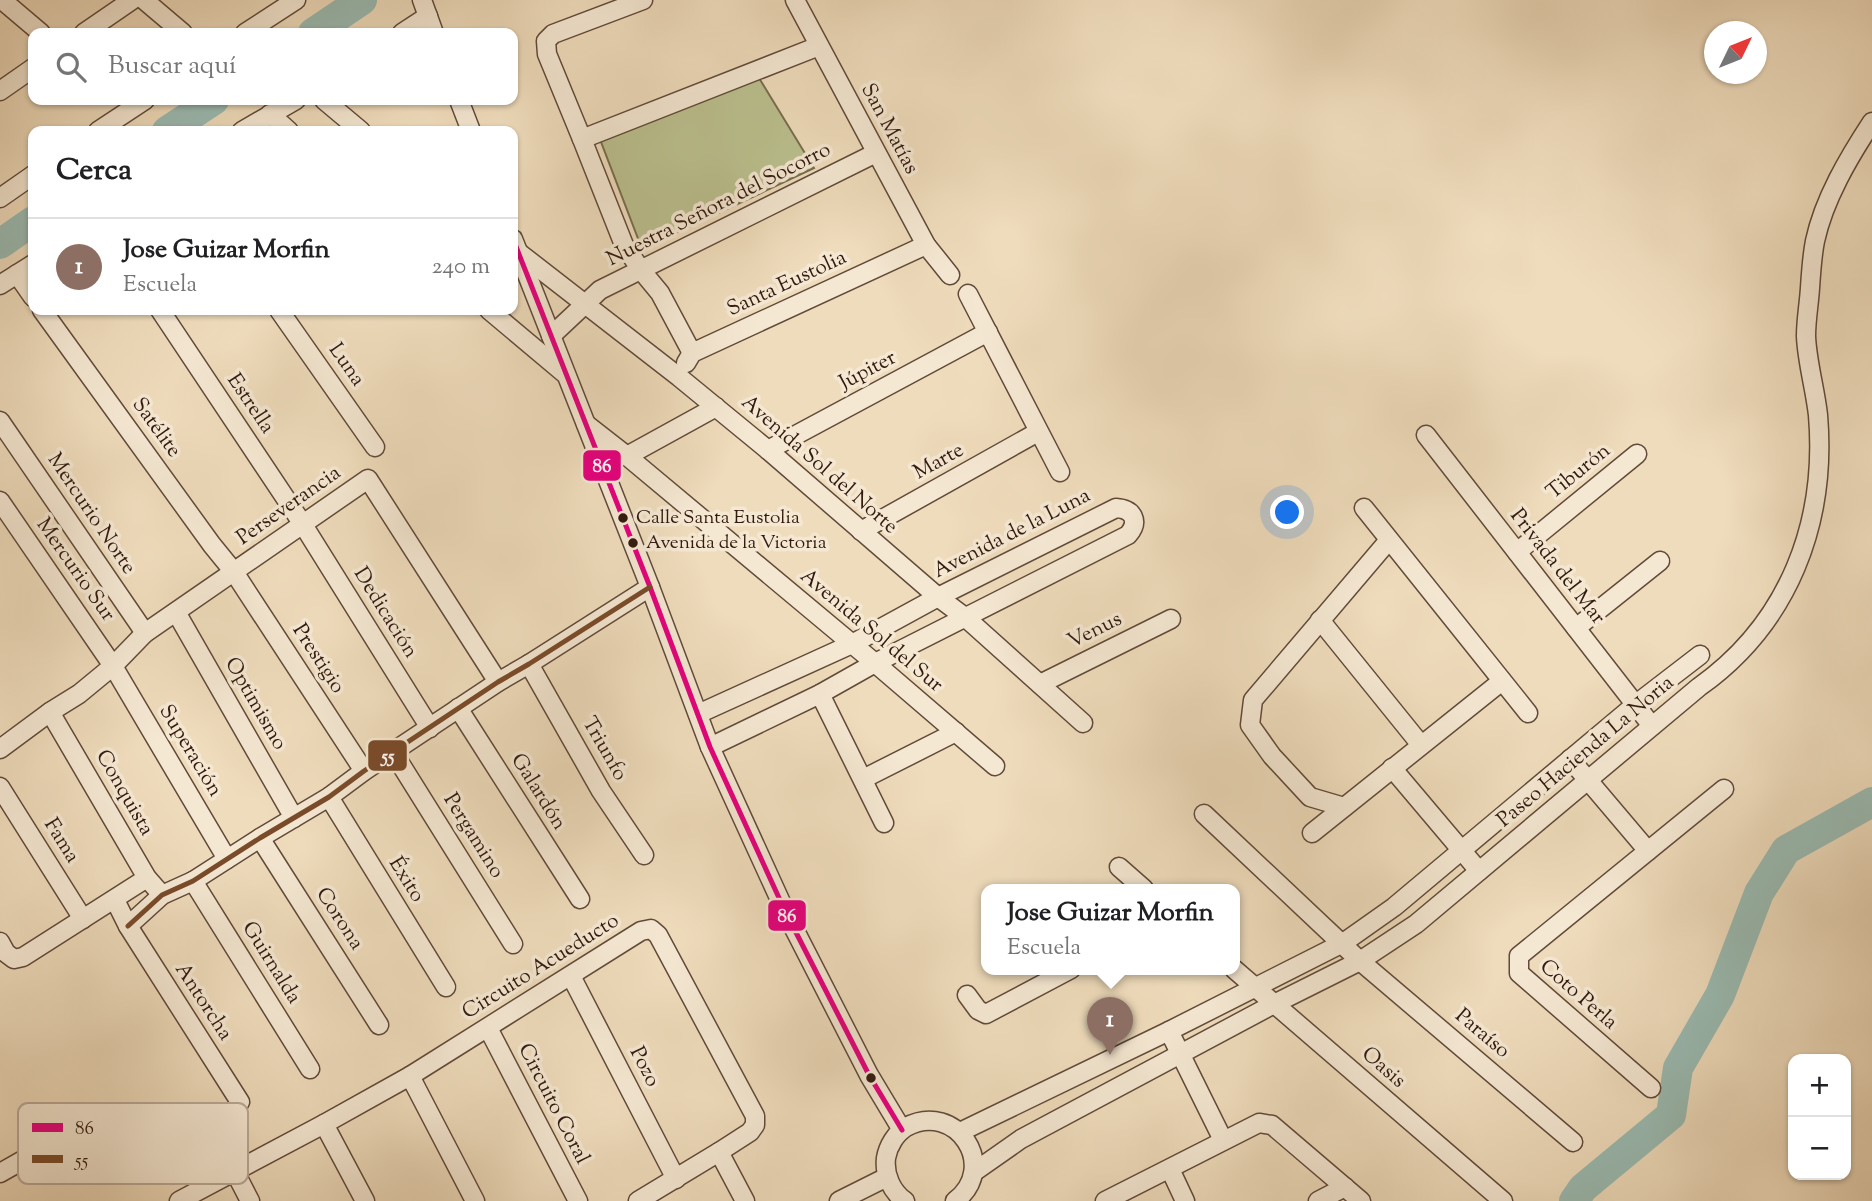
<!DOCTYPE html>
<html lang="es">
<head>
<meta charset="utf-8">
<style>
	:root { --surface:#fff; --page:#f6f6f6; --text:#202124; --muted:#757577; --line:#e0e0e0; --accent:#8f2418 }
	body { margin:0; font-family:"Sorts Mill Goudy",serif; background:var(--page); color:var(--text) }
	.controls { position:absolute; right:21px; bottom:21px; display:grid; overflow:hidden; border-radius:14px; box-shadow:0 2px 5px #0004 }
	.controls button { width:63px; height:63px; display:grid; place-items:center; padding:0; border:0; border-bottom:2px solid var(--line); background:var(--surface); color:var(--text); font:35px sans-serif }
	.compass { position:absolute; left:1704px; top:21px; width:63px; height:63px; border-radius:50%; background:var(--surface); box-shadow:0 2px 5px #0004; rotate:47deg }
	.you { position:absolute; left:1288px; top:513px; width:24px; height:24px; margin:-18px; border:5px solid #fff; border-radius:50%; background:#1a73e8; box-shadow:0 0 0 10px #1a73e833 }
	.badge { display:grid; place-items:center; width:46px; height:46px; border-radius:50%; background:var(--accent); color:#fff; font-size:23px; font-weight:700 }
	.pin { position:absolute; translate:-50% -58px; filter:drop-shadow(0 2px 4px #0008) }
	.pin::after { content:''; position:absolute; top:37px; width:24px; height:21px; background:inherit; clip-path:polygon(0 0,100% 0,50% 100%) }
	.popup { position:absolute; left:981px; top:884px; width:259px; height:91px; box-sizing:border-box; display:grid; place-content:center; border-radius:14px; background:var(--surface); filter:drop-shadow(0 2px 5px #0005); font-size:23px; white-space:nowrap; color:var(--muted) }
	.popup b { font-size:26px; color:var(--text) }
	.popup::after { content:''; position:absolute; left:50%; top:100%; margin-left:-14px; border:14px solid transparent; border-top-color:var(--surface) }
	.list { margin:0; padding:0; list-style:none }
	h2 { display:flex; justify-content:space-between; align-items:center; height:91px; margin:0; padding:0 28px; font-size:30px }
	h2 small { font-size:23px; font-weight:400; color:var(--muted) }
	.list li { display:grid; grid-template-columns:46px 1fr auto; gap:21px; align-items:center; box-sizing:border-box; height:98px; padding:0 28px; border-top:2px solid var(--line) }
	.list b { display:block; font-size:26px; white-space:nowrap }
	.list p { margin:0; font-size:23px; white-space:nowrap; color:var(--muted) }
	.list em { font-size:23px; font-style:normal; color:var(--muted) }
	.icon { flex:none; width:38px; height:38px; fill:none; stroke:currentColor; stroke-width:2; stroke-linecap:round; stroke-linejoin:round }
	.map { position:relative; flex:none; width:1872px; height:1201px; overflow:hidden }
	.search { position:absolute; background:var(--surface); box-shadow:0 2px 5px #0004; left:28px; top:28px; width:490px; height:77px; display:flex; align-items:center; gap:18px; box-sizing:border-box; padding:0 24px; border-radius:14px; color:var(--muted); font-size:26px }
	.panel { position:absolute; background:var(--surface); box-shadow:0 2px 5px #0004; left:28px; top:126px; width:490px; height:189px; border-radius:14px }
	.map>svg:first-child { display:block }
	.green { fill:#bbc08f; stroke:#766d4f; stroke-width:2 }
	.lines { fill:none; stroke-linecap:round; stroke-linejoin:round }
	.river { stroke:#9abbb2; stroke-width:30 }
	.minor-casing { stroke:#614a3a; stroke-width:21 }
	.minor { stroke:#f5e8d3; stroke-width:18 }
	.bus-1-casing { stroke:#f5e8d3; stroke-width:10 }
	.bus-2-casing { stroke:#f5e8d3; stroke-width:10 }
	.bus-1 { stroke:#e5007d; stroke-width:5 }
	.bus-2 { stroke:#7a4b2a; stroke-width:5 }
	.bus-dot { fill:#321a0f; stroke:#f5e8d3; stroke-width:2.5 }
	.labels { text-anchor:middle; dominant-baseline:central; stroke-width:7; stroke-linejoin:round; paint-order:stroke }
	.bus-label { font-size:19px; fill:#321a0f; stroke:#f5e8d3; text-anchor:start }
	.street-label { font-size:21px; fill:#321a0f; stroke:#f5e8d3 }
	.key { fill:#f5e8d3; stroke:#baaa98; stroke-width:2 }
	.key-label { font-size:19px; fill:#321a0f }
	.line-badge { stroke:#f5e8d3; stroke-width:2.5 }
	.badge-label { font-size:19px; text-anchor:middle; font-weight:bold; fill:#fff }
</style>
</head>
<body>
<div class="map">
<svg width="1872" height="1201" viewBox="0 0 1872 1201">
	<rect width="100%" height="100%" fill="#efdcbc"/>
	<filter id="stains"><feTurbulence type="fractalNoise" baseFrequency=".00286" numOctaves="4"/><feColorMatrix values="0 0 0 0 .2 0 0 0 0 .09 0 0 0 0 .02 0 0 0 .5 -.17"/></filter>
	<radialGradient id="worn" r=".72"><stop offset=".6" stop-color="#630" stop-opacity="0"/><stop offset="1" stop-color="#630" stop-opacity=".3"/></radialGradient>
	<path class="green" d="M759,78l55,90 -172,81 -44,-115z"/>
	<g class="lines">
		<g class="river">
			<path d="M313,33l49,-33"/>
			<path d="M167,131l47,-31"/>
			<path d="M0,244l33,-23"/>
			<path d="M1574,1201l9,-13 88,-73 7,-47 42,-73 39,-102 27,-43 86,-48"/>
		</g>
		<defs>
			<g id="minor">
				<path d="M2,0l39,33"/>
				<path d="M144,0l39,33"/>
				<path d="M422,0l12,33"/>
				<path d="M643,0l-90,34 -7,7 1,13 35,85 42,106 17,25 19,23 32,60"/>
				<path d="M795,0l131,245 24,30"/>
				<path d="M84,33l48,-33"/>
				<path d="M245,33l51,-33"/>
				<path d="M402,33l26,-17"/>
				<path d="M0,91l33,-23"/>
				<path d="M324,100l37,31"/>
				<path d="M459,100l12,31"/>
				<path d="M270,114l19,17"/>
				<path d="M98,131l47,-31"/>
				<path d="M242,131l54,-31"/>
				<path d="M582,139l237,-93"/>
				<path d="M0,198l33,-23"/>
				<path d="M513,239l137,348 60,160 75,164 84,164 33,55"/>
				<path d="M518,252l161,125 89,73 170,147 28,21 117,105"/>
				<path d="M17,274l16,23"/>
				<path d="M0,285l33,-21"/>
				<path d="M968,294l92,178"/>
				<path d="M42,310l170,235 22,27 130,199"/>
				<path d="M160,310l142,213 128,205"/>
				<path d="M279,310l96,137"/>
				<path d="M489,310l75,63"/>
				<path d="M551,336l49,-46 276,-137"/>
				<path d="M686,363l6,-10 234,-108"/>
				<path d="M0,421l145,212"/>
				<path d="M586,424l41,32 248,207 120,103"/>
				<path d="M1426,435l226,291"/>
				<path d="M768,450l220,-118"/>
				<path d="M627,456l89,-49"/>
				<path d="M0,501l113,165 114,193"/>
				<path d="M1364,508l164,205"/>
				<path d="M861,531l177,-99"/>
				<path d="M1517,552l120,-98"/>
				<path d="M176,612l118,206"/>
				<path d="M1320,620l101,125"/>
				<path d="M1576,628l84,-67"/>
				<path d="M529,664l72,127 43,64"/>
				<path d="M1040,684l131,-65"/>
				<path d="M820,694l64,129"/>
				<path d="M458,708l122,191"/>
				<path d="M50,712l97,166 15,17"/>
				<path d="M698,714l154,-70 86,-47 178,-89c17,1 24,13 12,27l-253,128 -55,31 -110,53"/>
				<path d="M0,749l50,-37 29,-18 34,-28 32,-33 223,-154 130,203"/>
				<path d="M393,752l120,192"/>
				<path d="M1570,759l78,92"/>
				<path d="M1392,768l87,103"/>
				<path d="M863,779l93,-47"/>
				<path d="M0,787l83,132"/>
				<path d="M329,797l117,190"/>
				<path d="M1344,807l-34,-10 -38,-41 -22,-31 3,-25 136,-160"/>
				<path d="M1204,814l156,147 213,181"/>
				<path d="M1312,833l190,-152"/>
				<path d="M260,838l119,187"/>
				<path d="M1119,867l25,22"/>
				<path d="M193,881l117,188"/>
				<path d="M115,900l13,26 112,176"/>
				<path d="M128,926l34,-31 31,-14 67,-43 69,-41 35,-26 134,-89 31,-18 121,-77"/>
				<path d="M0,942l6,11 8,6 9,-2 124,-79"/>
				<path d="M1234,969l269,232"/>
				<path d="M571,976l105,203"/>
				<path d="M967,995l11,15 8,4 85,-45"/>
				<path d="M488,1028l90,173"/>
				<path d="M1169,1031l54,109"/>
				<path d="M410,1076l231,-145 10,-2 7,6 97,181v9l-5,7 -31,20 -81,49"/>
				<path d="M1651,1088l-132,-115v-17l205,-167"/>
				<path d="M324,1124l41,77"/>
				<path d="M960,1132l209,-101 174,-88 51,-36 241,-202 65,-50"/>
				<path d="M719,1152l26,49"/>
				<path d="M1170,1169l15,32"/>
				<path d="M235,1172l15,29"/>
				<path d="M974,1172l47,-33 253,-135 86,-43 56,-37 283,-237c90,-64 128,-164 119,-272 -3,-27 -11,-53 -12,-79 0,-16 3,-32 4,-48 1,-15 2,-32 5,-47 9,-42 34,-84 57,-119"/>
				<path d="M0,1173l53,-30"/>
				<path d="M179,1201l145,-77 86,-48 65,125"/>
				<path d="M839,1201l48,-24"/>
				<path d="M905,1201c-13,-9 -21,-26 -19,-43 2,-12 10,-25 20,-31 50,-27 94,40 49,74"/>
				<path d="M1105,1201l154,-78 13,2 89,76"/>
				<path d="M1318,1201l27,-14"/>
			</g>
		</defs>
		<use href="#minor" class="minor-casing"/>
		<use href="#minor" class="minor"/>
		<defs>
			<path id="bus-1" d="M513,239l137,348 60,160 75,164 84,164 33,55"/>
			<path id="bus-2" d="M128,926l34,-31 31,-14 67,-43 69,-41 35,-26 134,-89 31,-18 121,-77"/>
		</defs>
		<use href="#bus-1" class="bus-1-casing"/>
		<use href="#bus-2" class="bus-2-casing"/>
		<use href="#bus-1" class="bus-1"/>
		<use href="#bus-2" class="bus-2"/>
	</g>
	<g class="bus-dot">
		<circle cx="623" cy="518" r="6"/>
		<circle cx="633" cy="543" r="6"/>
		<circle cx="871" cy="1078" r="6"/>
	</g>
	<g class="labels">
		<g class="bus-label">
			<text x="636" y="518">Calle Santa Eustolia</text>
			<text x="646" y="543">Avenida de la Victoria</text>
		</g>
		<g class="street-label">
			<text transform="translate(889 129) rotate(62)">San Matías</text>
			<text transform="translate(719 205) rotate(-27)">Nuestra Señora del Socorro</text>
			<text transform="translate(787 284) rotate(-25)">Santa Eustolia</text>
			<text transform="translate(346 365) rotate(55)">Luna</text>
			<text transform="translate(868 371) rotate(-28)">Júpiter</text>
			<text transform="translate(250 404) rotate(56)">Estrella</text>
			<text transform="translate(156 428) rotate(54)">Satélite</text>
			<text transform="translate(939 462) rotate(-29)">Marte</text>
			<text transform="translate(819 465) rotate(41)">Avenida Sol del Norte</text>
			<text transform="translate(1579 472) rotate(-39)">Tiburón</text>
			<text transform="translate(289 506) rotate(-35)">Perseverancia</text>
			<text transform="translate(91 514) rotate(56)">Mercurio Norte</text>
			<text transform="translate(1012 534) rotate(-27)">Avenida de la Luna</text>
			<text transform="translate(1557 567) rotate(52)">Privada del Mar</text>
			<text transform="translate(75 570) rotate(55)">Mercurio Sur</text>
			<text transform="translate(385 613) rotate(58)">Dedicación</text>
			<text transform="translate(871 631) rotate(40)">Avenida Sol del Sur</text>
			<text transform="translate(1095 631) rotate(-26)">Venus</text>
			<text transform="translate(318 659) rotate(57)">Prestigio</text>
			<text transform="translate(255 704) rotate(60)">Optimismo</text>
			<text transform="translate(604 749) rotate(60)">Triunfo</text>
			<text transform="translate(190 751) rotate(59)">Superación</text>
			<text transform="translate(1586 752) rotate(-40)">Paseo Hacienda La Noria</text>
			<text transform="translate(538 792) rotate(58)">Galardón</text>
			<text transform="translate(124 793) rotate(60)">Conquista</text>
			<text transform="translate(473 836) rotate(58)">Pergamino</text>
			<text transform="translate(61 841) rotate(58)">Fama</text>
			<text transform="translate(406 880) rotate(58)">Éxito</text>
			<text transform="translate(339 919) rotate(57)">Corona</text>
			<text transform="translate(271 963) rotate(58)">Guirnalda</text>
			<text transform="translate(541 967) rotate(-32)">Circuito Acueducto</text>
			<text transform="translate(1578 995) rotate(41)">Coto Perla</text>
			<text transform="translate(203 1002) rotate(57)">Antorcha</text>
			<text transform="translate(1482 1034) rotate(40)">Paraíso</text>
			<text transform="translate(644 1067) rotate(63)">Pozo</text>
			<text transform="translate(1383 1068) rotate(41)">Oasis</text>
			<text transform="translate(553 1104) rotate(63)">Circuito Coral</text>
		</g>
	</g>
	<rect x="18" y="1103" width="230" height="81" rx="10" class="key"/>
	<rect x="32" y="1123" width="31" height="9" fill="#e5007d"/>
	<rect x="32" y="1155" width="31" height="8" fill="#7a4b2a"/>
	<g class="key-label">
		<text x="75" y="1134">86</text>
		<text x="75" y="1166">55</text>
	</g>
	<g class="line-badge">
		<rect x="582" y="449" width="40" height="33" rx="7" fill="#e5007d"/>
		<rect x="367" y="739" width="41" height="33" rx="7" fill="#7a4b2a"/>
		<rect x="767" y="899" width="40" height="33" rx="7" fill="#e5007d"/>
	</g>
	<g class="badge-label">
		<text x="602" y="472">86</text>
		<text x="388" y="762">55</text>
		<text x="787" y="922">86</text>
	</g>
	<rect width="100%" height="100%" filter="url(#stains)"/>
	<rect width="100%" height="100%" fill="url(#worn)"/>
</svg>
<div class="controls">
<button>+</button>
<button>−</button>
</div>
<svg class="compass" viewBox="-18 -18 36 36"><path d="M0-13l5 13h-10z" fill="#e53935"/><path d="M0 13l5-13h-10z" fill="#757577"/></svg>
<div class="you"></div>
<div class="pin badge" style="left:1110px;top:1055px;background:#8d6e63">1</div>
<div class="popup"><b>Jose Guizar Morfin</b>Escuela</div>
<div class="search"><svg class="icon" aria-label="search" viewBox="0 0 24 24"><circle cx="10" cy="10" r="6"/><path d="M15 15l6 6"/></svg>Buscar aquí</div>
<section class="panel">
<h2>Cerca<small></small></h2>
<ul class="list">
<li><span class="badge" style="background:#8d6e63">1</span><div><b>Jose Guizar Morfin</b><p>Escuela</p></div><em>240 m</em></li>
</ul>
</section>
</div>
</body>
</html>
